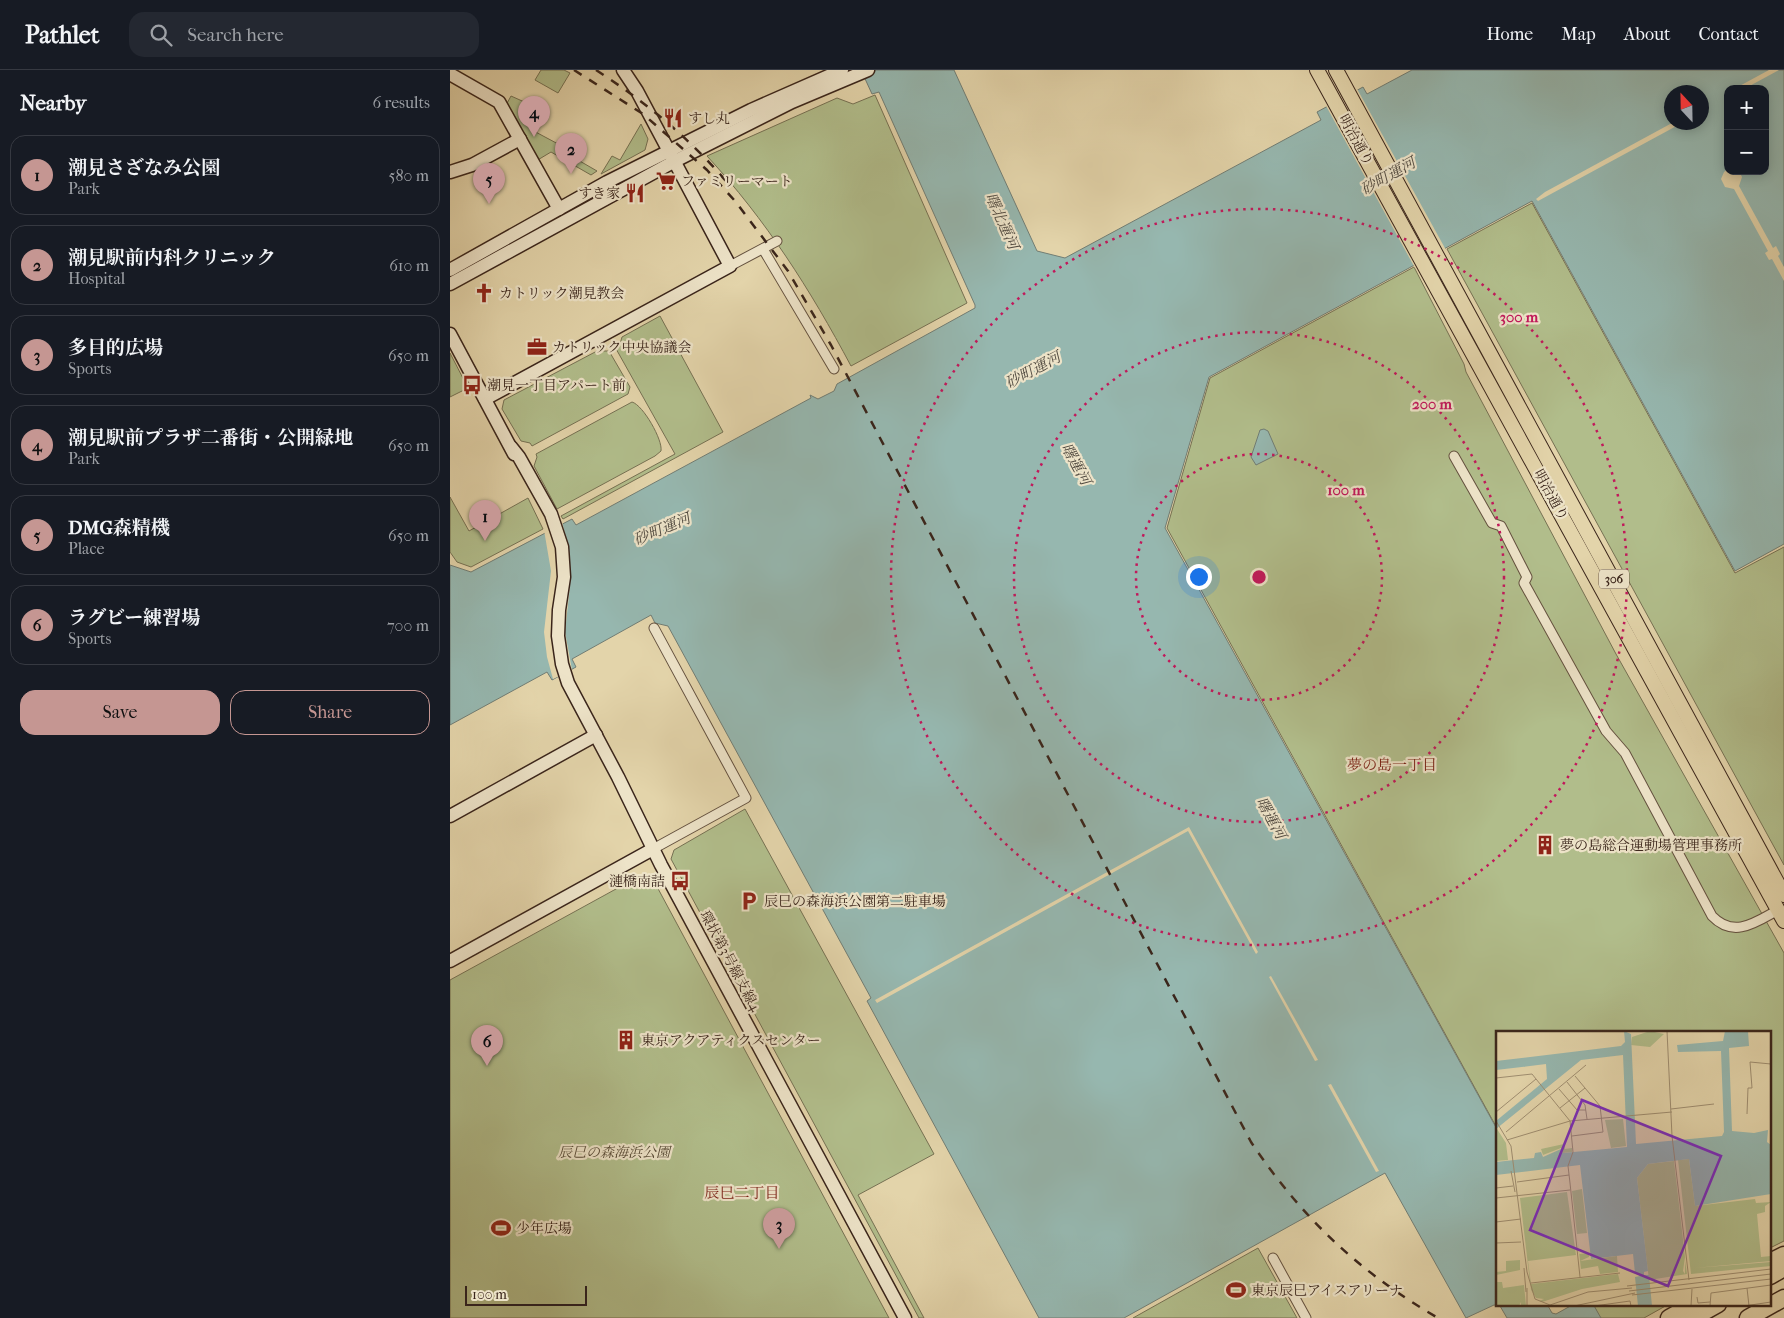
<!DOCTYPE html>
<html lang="en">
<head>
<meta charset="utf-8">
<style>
	:root { --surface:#171b24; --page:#242831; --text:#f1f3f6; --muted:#9ea1a6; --line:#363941; --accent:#c59692 }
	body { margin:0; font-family:"IM FELL French Canon","Noto Serif JP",serif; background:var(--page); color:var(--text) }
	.controls { position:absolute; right:15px; top:15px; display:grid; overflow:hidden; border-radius:10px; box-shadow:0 2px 12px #0003 }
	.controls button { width:45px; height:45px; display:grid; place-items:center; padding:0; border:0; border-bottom:1px solid var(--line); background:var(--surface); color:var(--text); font:25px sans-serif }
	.compass { position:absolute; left:1214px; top:15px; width:45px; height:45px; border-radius:50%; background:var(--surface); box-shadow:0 2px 12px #0003; rotate:338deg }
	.scale { position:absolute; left:15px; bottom:12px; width:122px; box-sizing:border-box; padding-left:5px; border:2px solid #3a251b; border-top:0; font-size:14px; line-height:18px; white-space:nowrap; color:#3a251b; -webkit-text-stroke:4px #ede3c8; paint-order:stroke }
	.you { position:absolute; left:748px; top:506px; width:18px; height:18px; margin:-12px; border:4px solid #fff; border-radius:50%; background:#1a73e8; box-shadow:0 0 0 8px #1a73e833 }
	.badge { display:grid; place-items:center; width:32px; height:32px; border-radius:50%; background:var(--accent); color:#111; font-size:16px; font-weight:700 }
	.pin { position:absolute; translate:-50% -41px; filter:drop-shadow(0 1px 2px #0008) }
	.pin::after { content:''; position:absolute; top:26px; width:18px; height:15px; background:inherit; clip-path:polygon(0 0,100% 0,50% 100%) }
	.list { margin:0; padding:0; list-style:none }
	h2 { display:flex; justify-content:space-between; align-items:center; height:65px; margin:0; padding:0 20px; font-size:21px }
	h2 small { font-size:16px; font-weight:400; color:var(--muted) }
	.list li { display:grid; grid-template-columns:32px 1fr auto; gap:15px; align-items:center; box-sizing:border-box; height:80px; margin:0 10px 10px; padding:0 10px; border:1px solid var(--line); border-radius:15px }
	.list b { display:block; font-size:19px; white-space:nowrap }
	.list p { margin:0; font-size:16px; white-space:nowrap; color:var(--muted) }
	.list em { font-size:16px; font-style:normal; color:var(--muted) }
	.actions { display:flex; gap:10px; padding:15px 20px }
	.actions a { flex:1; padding:11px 0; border:1px solid var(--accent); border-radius:15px; text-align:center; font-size:18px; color:var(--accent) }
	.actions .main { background:var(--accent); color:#111 }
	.icon { flex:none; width:28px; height:28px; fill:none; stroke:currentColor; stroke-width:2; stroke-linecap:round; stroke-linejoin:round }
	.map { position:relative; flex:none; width:1334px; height:1248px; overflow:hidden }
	header { display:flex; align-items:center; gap:30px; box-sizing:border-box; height:70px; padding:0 25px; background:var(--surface); border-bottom:1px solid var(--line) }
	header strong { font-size:24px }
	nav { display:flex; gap:28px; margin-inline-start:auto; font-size:18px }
	.search { width:350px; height:45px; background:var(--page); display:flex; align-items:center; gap:12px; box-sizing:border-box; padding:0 18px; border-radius:15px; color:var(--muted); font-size:19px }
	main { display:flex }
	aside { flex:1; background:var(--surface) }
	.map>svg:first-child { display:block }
	.green { fill:#b1bd8b; stroke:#767153 }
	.water { fill:#96b7af; stroke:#717d74; fill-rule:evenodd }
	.pier { fill:#e3d4aa }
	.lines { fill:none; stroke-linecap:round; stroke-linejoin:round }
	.street-casing { stroke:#64513f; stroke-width:11 }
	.secondary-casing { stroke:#3a251b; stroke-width:15 }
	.primary-casing { stroke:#3a251b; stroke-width:16 }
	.highway-casing { stroke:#3a251b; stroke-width:19 }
	.street { stroke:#ede3c8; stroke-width:9 }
	.secondary { stroke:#ede3c8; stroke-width:12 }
	.primary { stroke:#e3d4aa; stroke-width:14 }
	.highway { stroke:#e3d4aa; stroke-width:16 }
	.rail { stroke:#3a251b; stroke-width:2.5; stroke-dasharray:9 9; stroke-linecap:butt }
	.ring { fill:none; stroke:#c2185b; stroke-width:2.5; stroke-dasharray:2.5 5 }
	.labels { text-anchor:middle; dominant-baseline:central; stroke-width:4.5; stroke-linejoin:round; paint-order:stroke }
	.shield { fill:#ede3c8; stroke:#705e4f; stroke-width:1 }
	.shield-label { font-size:12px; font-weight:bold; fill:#3a251b }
	.poi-label { font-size:14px; fill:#3a251b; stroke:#ede3c8; text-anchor:start }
	.street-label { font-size:14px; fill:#3a251b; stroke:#ede3c8 }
	.park-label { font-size:14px; font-style:italic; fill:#584b37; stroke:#ede3c8 }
	.water-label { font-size:15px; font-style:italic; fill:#514a40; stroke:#ede3c8 }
	.neighbourhood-label { font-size:15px; fill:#7a1f14; stroke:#ede3c8 }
	.inset-road { fill:none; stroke:#9f8e71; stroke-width:1 }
	.view { fill:#7b2cbf; fill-opacity:0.15; stroke:#7b2cbf; stroke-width:2.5 }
	.inset-edge { fill:none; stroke:#3a251b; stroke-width:2.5 }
	.centre { fill:#c2185b; stroke:#ede3c8; stroke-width:2.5 }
	.ring-label { font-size:15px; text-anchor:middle; font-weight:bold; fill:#c2185b; stroke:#ede3c8; stroke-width:4.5; stroke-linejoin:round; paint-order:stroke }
</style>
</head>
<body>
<header>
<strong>Pathlet</strong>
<div class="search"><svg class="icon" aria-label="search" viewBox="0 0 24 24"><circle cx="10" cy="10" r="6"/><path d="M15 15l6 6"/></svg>Search here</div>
<nav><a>Home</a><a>Map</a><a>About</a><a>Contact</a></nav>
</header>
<main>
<aside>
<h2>Nearby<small>6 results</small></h2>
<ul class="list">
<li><span class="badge">1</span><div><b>潮見さざなみ公園</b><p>Park</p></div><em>580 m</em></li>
<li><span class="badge">2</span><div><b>潮見駅前内科クリニック</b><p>Hospital</p></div><em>610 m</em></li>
<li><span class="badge">3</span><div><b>多目的広場</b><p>Sports</p></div><em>650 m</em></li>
<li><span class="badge">4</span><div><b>潮見駅前プラザ二番街・公開緑地</b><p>Park</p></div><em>650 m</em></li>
<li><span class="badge">5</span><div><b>DMG森精機</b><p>Place</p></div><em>650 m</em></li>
<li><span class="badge">6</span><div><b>ラグビー練習場</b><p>Sports</p></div><em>700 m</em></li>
</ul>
<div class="actions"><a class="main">Save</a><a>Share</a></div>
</aside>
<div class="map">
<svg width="1334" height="1248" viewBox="0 0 1334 1248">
	<rect width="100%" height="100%" fill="#e3d4aa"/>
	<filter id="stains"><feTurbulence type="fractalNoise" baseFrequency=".004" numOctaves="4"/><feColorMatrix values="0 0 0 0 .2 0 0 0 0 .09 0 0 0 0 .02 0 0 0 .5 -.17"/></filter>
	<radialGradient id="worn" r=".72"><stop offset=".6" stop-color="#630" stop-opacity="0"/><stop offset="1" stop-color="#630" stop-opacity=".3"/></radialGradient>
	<g class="green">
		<path d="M91,0h23l6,3 -12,20 -23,-13z"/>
		<path d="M425,25l92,208 -116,63c-41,-77 -85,-146 -144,-210l130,-58 16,6z"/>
		<path d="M61,26l29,13 -10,20 30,16 -1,4 38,22 -6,4 -40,-23 -15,9 -31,-54z"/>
		<path d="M191,54l7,15 -3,11 -44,24 11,-18 8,4z"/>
		<path d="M198,98l1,2 -198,106z"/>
		<path d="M1082,133l203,370 49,-26v318l-337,-616z"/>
		<path d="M964,197l50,97 2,8 150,282 168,299v288l-14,7v-216h-272v98l-331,-602 43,-150z"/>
		<path d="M210,246l63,116 -160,87 -2,-3 114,-62 -60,-107 5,-3 2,-7z"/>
		<path d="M147,281h12l21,36 -2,7 -96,52 -2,-3 -9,-2 -19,-32 2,-9z"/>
		<path d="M0,283l18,35 -18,9z"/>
		<path d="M182,332c11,3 31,38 29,49l-6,5 -98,53 -23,-43 3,-9 -1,-3z"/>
		<path d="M0,427l19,34 59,-33 15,31 -72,38 -14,-5 -7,-10z"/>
		<path d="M295,739l189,345 -76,41 66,123h-5l-248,-459 3,-9z"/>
		<path d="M186,808l19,5 234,435h-439v-338z"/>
		<path d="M808,1178l39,70h-164z"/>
		<path d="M1143,1234h76l-25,14h-44z"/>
	</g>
	<g class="water">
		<path d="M411,0h93l83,181 28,7 256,-138 -4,-8 46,-25 4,7 45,-24h372v474l-49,27 -203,-370 -323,176 -44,151 333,603v173h49l5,9 4,1 18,-10h19l8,14h-94l-7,-12 -6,-1 -28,13 -81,-145 -261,145h-85l-172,-317 4,-3 -203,-372 -13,-3 -4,-8 -79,44 4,8 -24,13 -5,-8 -97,53v-160l21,7 101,-53 4,6 235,-127 -1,-3 8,4 16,-8 3,-7 138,-76v-3l-96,-213 -7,2zM1278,19h37v82h-37zM1222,22h30v30h-30z"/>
		<path d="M814,359l4,2 10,23 -22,11 -5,-8 9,-27z"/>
	</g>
	<g class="pier">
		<path d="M1319,0h10l-35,19h-10z"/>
		<path d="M906,17l90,163 -31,18 -90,-164z"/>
		<path d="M1222,53h10l-144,78 -2,-2 9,-7z"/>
		<path d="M1278,99v2h11l3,6 -3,9 34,62 3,-2 4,8 -2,2 6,11v14l-12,-22 -3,1 -4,-7 3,-2 -34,-62 -9,-2 -4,-8 3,-7z"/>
		<path d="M112,451l8,36v29l-5,46 7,38 -19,9 -6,-22 -3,-25 7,-61 -7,-41z"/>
		<path d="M739,757l69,125 -2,2 -68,-123 -311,172 -2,-3z"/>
		<path d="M821,906l47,84 -3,1 -46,-84z"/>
		<path d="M881,1014l48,87 -3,1 -48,-87z"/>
	</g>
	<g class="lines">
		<defs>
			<g id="street">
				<path d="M313,179l71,120"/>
				<path d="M280,196l47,-25"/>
				<path d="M1004,386l38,67 9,3 26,51 -3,6 82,148 19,22 87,163c22,23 44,6 66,-6"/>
				<path d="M203,779l93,-51 -92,-170"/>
				<path d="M823,1188l33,60"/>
			</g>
			<g id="secondary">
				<path d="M0,4l49,28 60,107"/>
				<path d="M0,102l22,-7 48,-26"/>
				<path d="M0,200l157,-88 144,-72 91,-40"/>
				<path d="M0,214l225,-123 117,-59 76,-32"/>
				<path d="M0,264l64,120"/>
				<path d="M35,329l245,-133 -93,-175 -14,-21"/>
				<path d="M61,377l8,10 32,57 11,33 2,30 -5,33 -1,26 4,28 6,19 50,94 43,88 244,453"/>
				<path d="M0,746l146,-81"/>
				<path d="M0,891l203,-112"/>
			</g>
			<g id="primary">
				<path d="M867,0l467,851"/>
				<path d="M886,0l448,825"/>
			</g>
			<g id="highway">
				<path d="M1320,1192l14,-7"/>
				<path d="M1320,1206l14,-8"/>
				<path d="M1219,1248l25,-14"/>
				<path d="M1243,1248l25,-14"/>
				<path d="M1298,1248l36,-20"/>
			</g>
		</defs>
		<use href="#street" class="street-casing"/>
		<use href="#secondary" class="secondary-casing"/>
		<use href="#primary" class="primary-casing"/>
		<use href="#highway" class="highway-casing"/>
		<use href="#street" class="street"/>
		<use href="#secondary" class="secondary"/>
		<use href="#primary" class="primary"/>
		<use href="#highway" class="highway"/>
		<g class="rail">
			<path d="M124,0l69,44 64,56 28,31 53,70 43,74 420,797c51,76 108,130 187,176"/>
			<path d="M146,0c51,33 96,70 135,117"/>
		</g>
	</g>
	<g class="ring">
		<circle cx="809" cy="507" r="123"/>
		<circle cx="809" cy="507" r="245"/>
		<circle cx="809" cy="507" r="368"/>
	</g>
	<defs>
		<symbol id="restaurant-bare" viewBox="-9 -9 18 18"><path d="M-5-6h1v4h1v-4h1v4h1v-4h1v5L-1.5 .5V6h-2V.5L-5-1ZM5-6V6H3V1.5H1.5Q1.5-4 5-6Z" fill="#8f2418" stroke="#ede3c8" stroke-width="2.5" paint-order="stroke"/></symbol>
		<symbol id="supermarket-bare" viewBox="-9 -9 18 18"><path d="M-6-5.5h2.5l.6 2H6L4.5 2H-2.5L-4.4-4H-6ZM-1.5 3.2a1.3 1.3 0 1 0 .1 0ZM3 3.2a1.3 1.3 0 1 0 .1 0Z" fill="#8f2418" stroke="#ede3c8" stroke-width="2.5" paint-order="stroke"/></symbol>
		<symbol id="church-bare" viewBox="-9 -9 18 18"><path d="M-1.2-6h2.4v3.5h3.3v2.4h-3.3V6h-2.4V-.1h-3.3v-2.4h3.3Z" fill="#8f2418" stroke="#ede3c8" stroke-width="2.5" paint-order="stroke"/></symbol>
		<symbol id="office-bare" viewBox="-9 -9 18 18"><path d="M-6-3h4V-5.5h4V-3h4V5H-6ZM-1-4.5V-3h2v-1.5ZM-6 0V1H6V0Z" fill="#8f2418" stroke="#ede3c8" stroke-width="2.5" paint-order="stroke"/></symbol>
		<symbol id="bus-bare" viewBox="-9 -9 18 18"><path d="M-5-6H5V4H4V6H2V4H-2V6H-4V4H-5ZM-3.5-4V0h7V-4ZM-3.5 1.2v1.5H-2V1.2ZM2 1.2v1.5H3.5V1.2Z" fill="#8f2418" stroke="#ede3c8" stroke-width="2.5" paint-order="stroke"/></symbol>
		<symbol id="building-bare" viewBox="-9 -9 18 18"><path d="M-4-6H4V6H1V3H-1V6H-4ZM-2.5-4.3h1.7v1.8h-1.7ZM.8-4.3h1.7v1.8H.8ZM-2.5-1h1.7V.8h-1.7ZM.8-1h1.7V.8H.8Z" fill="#8f2418" stroke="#ede3c8" stroke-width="2.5" paint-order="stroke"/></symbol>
		<symbol id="parking-bare" viewBox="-9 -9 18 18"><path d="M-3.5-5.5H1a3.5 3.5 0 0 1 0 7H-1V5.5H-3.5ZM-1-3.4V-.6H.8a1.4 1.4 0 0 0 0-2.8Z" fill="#8f2418" stroke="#ede3c8" stroke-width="2.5" paint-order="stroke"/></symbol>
		<symbol id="stadium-bare" viewBox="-9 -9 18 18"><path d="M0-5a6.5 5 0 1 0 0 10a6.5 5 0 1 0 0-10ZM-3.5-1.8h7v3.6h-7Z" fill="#8f2418" stroke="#ede3c8" stroke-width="2.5" paint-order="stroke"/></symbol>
	</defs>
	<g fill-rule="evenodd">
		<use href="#restaurant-bare" x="209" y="34" width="28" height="28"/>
		<use href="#supermarket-bare" x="202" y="97" width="28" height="28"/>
		<use href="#restaurant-bare" x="171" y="109" width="28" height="28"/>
		<use href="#church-bare" x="20" y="209" width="28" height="28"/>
		<use href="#office-bare" x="73" y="263" width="28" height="28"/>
		<use href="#bus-bare" x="8" y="301" width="28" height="28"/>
		<use href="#building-bare" x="1081" y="761" width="28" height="28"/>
		<use href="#bus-bare" x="216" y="797" width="28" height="28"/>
		<use href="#parking-bare" x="285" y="817" width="28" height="28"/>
		<use href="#building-bare" x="162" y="956" width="28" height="28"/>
		<use href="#stadium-bare" x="37" y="1144" width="28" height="28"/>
		<use href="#stadium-bare" x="772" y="1206" width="28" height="28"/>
	</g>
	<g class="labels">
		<rect class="shield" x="1149" y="499.5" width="30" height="19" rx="4"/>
		<g class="shield-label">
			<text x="1164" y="509">306</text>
		</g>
		<g class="poi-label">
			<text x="238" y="48">すし丸</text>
			<text x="231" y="111">ファミリーマート</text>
			<text x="170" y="123" text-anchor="end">すき家</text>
			<text x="49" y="223">カトリック潮見教会</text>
			<text x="102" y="277">カトリック中央協議会</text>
			<text x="37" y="315">潮見一丁目アパート前</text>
			<text x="1110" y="775">夢の島総合運動場管理事務所</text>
			<text x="215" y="811" text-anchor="end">漣橋南詰</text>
			<text x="314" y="831">辰巳の森海浜公園第二駐車場</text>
			<text x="191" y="970">東京アクアティクスセンター</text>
			<text x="66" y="1158">少年広場</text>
			<text x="801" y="1220">東京辰巳アイスアリーナ</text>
		</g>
		<g class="street-label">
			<text transform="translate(906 70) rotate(61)">明治通り</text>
			<text transform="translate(1101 425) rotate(61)">明治通り</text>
			<text transform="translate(280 891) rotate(62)">環状第3号線支線4</text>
		</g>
		<g class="park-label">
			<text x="164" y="1082">辰巳の森海浜公園</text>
		</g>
		<g class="water-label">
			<text transform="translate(938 106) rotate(-29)">砂町運河</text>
			<text transform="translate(552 151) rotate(66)">曙北運河</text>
			<text transform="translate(583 300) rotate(-28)">砂町運河</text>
			<text transform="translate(626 394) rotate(61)">曙運河</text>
			<text transform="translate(212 459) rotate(-23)">砂町運河</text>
			<text transform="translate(821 748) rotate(61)">曙運河</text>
		</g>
		<g class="neighbourhood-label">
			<text x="942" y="695">夢の島一丁目</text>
			<text x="292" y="1123">辰巳二丁目</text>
		</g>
	</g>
	<g transform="translate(1046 961)">
		<rect width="275" height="275" fill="#e3d4aa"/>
		<path d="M154,0l14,3 -14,13 -19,-2 1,-8zM127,88l3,27 -15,2 -6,-28zM1,98l9,14 2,17 -12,1zM68,113l1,5 7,-1v4l-9,1 -2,-5 -18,7 -2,-6zM193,128l6,47 60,-7 1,4 15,-1 -6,4v6l-8,2 4,43 10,-1v5l-77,7 77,-6v4l-80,8 -13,-114zM178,130l11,96 -2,14 2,3v-13l2,13 -38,6 -12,-102 11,-14zM86,158l5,44 -10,1 2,20 10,-1v4l-9,4 37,-5 1,16 -18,2 -2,-8 -17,3 -9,-78zM71,161l9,63 -48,6 3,23 87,-10 2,8 -38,7 -40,13 -3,-1 5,-2 -8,-1 -5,-8 -11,-92zM24,229v10l-24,5v-3l10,-1v-10zM0,251h6l1,6 21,-3 2,21 -5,-1v-3l-2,4h-23z" fill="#b1bd8b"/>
		<path d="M128,0l7,3 5,110 86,-8 2,-4 -3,-81 -43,1 -1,-7 46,-4 2,-10h23l1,15 -20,2 3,83 22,2 14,-3 -1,12 4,3v49l-76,12 -6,-47 -41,5 -11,14 11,93 -4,1v3h5l3,31h-14l-3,-29 5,-1 -5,-3 -2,-19 -42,5 -11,-94 -84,10v-13l38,-4 1,-5 6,-1 2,5 18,-8 2,4 64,-6 -4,-92 -42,5 -85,69v-8l51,-42 -1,-15 -50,6v-9l125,-15 4,-4z" fill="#96b7af"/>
		<path class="inset-road" d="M171,0l5,105 17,144M0,47l36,-4 38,47 3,31 -5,14 2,17M71,51l18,23 2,14M63,58l18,21h9M64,77l25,-20M175,78l43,-5M0,81l40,-33M251,83l1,-26h4l-2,-26 21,2M0,90l15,25 16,126 8,27 15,6 38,-13 44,-4M10,101l80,-67M76,105l31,-4 -3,-26 -25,-30M11,109l63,-19 102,-9M15,140l4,21M21,151l52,-7M74,152l10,94M0,157l17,-2M0,167l74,-8M0,191l25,-3M0,212l25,-1M28,237l2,24M35,252l89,-10M131,255l144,-17M31,257v18M251,257l2,18M133,260l142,-17M136,264l139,-16M201,266l1,6 12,-1M78,275l61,-13M98,275l36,-5 1,5M195,275l1,-17M214,275l1,-13 60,-8M248,275l27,-4"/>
		<path class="view" d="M86,69l139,56 -53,130 -138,-56z"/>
		<rect width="275" height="275" class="inset-edge"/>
	</g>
	<circle cx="809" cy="507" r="8" class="centre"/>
	<g class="ring-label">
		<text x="1069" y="252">300 m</text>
		<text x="982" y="339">200 m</text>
		<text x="896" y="425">100 m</text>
	</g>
	<rect width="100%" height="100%" filter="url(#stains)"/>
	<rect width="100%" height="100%" fill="url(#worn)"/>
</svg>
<div class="controls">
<button>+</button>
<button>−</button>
</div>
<svg class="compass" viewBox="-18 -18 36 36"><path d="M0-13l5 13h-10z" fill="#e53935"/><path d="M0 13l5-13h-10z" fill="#9ea1a6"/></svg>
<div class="scale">100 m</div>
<div class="you"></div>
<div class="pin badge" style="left:35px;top:471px">1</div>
<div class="pin badge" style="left:121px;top:104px">2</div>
<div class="pin badge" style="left:329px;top:1179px">3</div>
<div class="pin badge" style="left:84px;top:67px">4</div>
<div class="pin badge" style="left:39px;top:134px">5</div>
<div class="pin badge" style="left:37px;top:996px">6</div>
</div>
</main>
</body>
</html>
